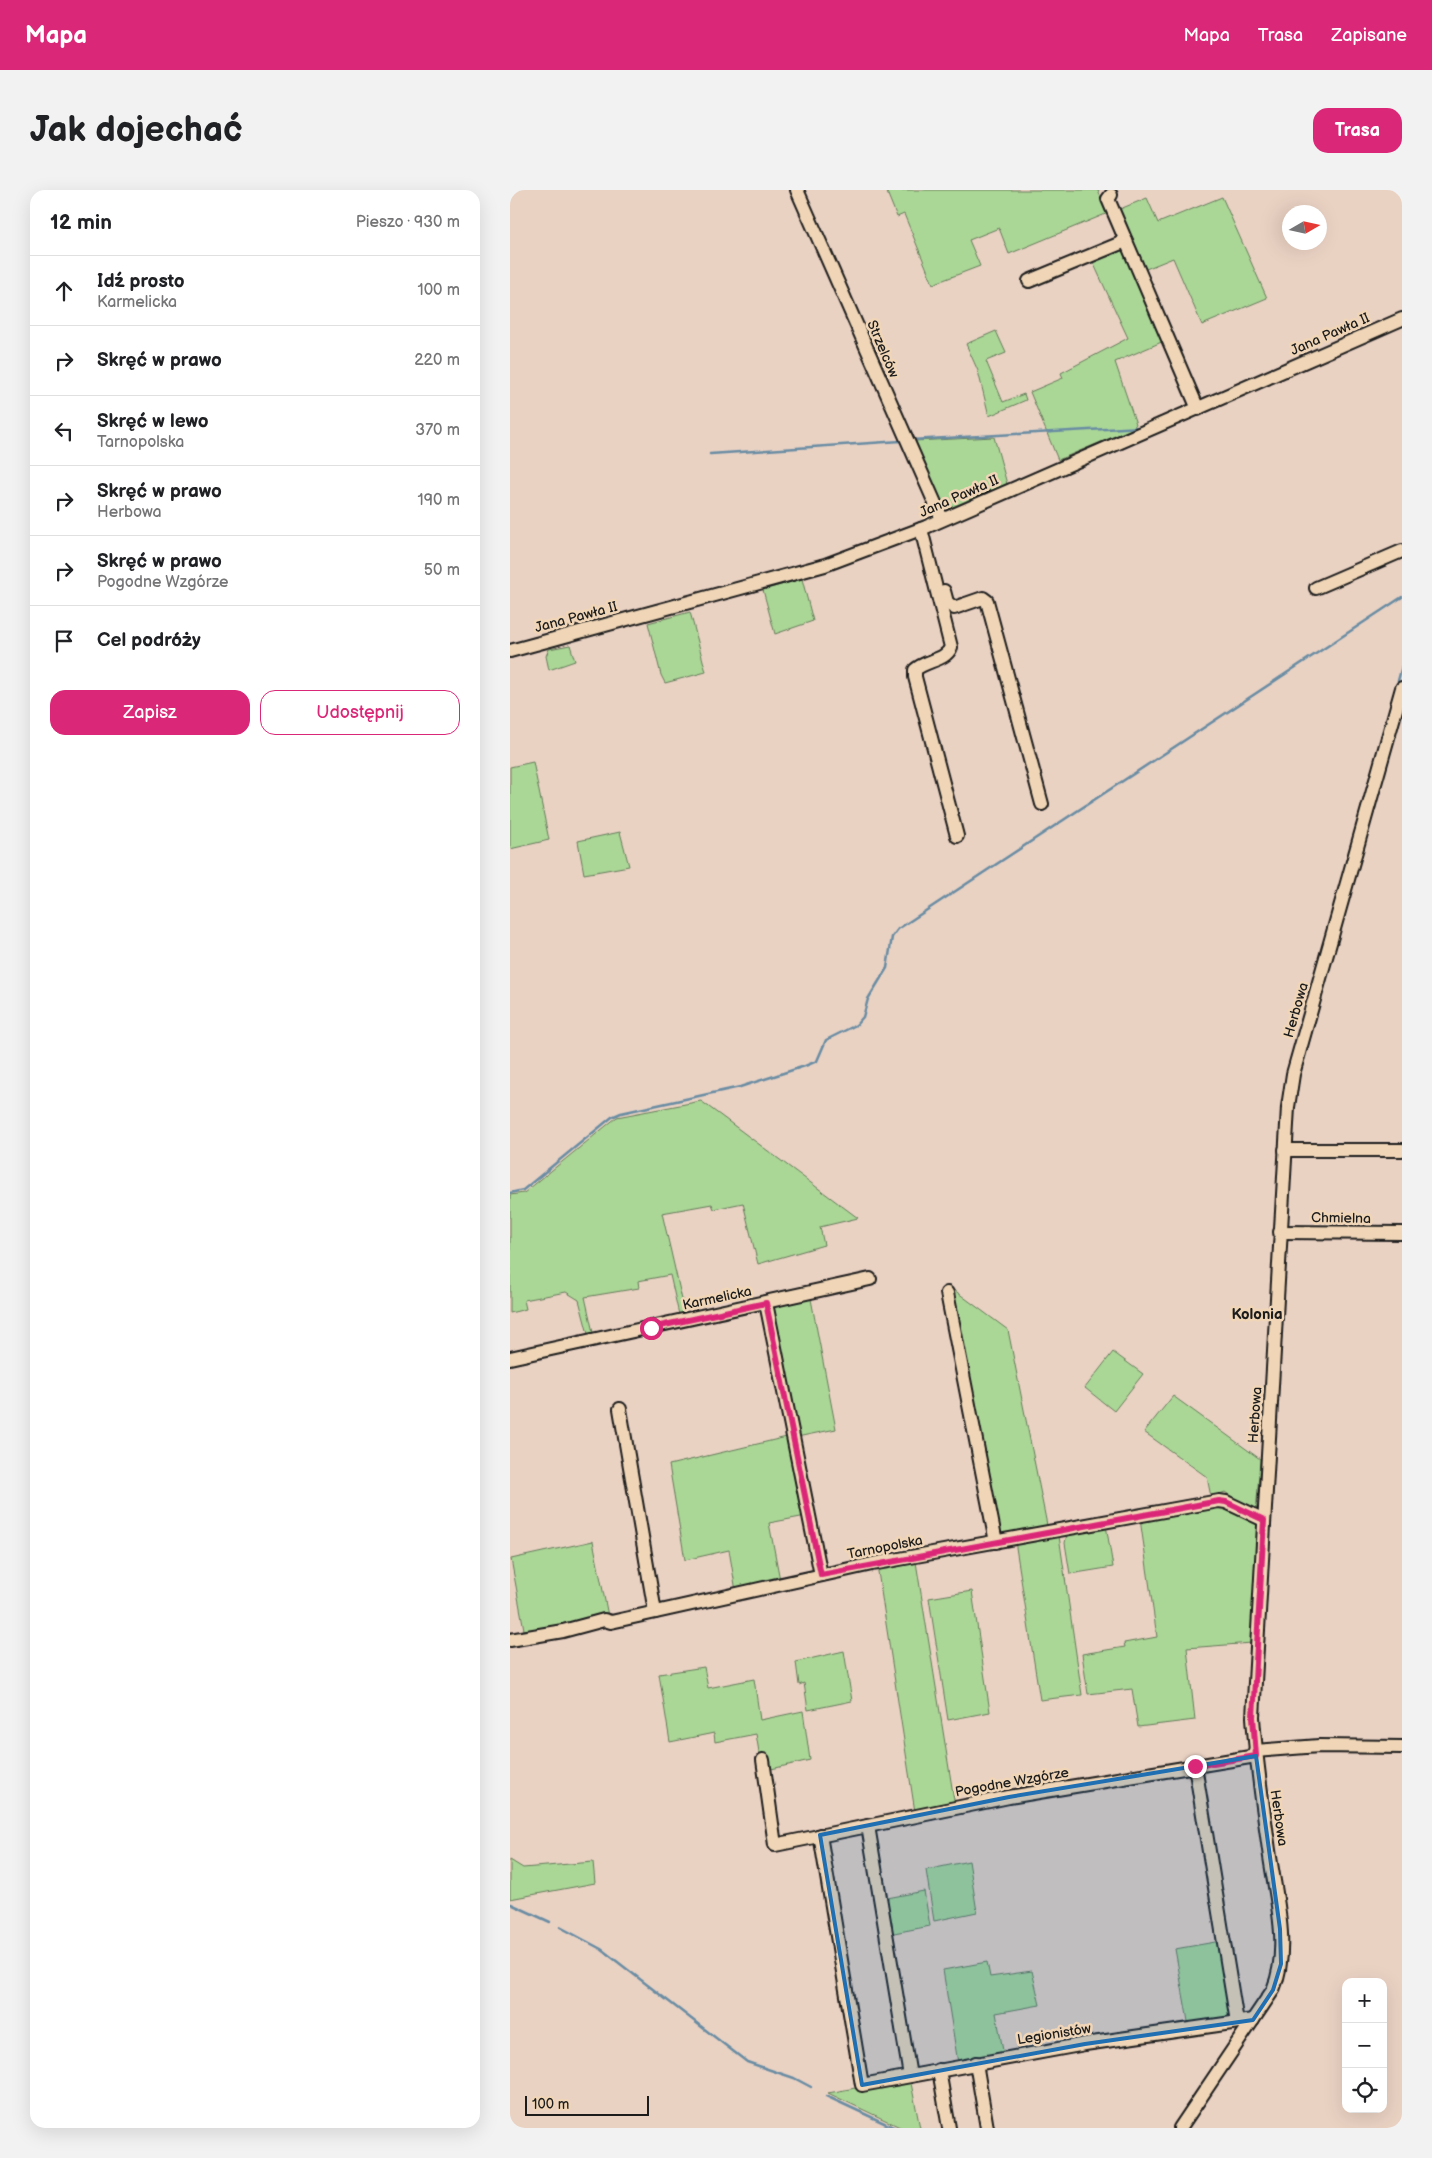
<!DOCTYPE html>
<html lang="pl">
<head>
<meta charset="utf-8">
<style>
	:root { --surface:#fff; --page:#f2f2f2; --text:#202124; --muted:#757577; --line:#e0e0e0; --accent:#db2777 }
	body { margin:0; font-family:"Balsamiq Sans",sans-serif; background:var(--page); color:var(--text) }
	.controls { position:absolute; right:15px; bottom:15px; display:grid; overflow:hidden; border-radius:10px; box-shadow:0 5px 20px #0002 }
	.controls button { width:45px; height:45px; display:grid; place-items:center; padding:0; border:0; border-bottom:1px solid var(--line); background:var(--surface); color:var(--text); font:25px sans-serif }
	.compass { position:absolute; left:772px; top:15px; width:45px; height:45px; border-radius:50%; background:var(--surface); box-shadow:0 5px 20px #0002; rotate:81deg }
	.scale { position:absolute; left:15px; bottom:12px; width:124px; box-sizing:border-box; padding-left:5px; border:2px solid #1c1c1c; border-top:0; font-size:14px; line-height:18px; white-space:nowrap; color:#1c1c1c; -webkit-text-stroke:4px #f0d6b7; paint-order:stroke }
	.stop { position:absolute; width:15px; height:15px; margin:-11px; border:4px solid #db2777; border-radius:50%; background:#fff }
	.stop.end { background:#db2777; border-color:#fff; box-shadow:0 1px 5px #0008 }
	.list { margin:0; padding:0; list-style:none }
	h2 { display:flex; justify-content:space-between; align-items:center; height:65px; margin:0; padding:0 20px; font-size:21px }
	h2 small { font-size:16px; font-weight:400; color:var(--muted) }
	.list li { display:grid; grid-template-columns:32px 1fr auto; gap:15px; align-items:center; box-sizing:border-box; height:70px; padding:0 20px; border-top:1px solid var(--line) }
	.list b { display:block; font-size:19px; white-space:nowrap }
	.list p { margin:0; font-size:16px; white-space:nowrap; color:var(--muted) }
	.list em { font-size:16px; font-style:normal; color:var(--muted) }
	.actions { display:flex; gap:10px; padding:15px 20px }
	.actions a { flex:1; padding:11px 0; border:1px solid var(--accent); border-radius:15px; text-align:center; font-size:18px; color:var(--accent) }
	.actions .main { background:var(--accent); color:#fff }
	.icon { flex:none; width:28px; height:28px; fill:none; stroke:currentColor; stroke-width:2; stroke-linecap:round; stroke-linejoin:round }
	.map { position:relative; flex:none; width:892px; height:1938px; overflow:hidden; border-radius:15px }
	header { display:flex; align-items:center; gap:30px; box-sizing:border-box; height:70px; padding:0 25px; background:var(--accent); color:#fff }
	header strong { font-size:24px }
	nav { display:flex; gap:28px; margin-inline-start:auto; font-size:18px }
	.intro { display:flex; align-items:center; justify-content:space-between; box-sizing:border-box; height:120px; padding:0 30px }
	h1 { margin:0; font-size:35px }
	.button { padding:12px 22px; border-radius:15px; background:var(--accent); color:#fff; font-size:18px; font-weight:700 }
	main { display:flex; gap:30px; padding:0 30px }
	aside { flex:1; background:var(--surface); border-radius:15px; box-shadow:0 5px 20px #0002 }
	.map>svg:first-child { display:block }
	.green { fill:#aad796; stroke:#637a59 }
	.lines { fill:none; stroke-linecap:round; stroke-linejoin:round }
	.stream { stroke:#698ca3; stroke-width:2.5 }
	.minor-casing { stroke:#1c1c1c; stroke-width:16 }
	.minor { stroke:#f0d6b7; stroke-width:12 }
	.route { stroke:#db2777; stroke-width:6 }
	.marked { fill:#1f6fb2; fill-opacity:0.2; stroke:#1f6fb2; stroke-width:4; stroke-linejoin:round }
	.labels { text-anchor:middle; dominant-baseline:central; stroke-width:5; stroke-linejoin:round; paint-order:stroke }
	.street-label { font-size:14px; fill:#1c1c1c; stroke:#f0d6b7 }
	.neighbourhood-label { font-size:15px; font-weight:bold; fill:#1c1c1c; stroke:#f0d6b7 }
</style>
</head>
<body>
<header>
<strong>Mapa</strong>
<nav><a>Mapa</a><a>Trasa</a><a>Zapisane</a></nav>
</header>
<div class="intro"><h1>Jak dojechać</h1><a class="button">Trasa</a></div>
<main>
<aside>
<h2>12 min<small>Pieszo · 930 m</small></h2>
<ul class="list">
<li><svg class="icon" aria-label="ahead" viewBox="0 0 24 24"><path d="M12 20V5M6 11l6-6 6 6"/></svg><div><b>Idź prosto</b><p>Karmelicka</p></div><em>100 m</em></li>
<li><svg class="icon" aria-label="right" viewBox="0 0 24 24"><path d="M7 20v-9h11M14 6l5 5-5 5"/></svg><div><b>Skręć w prawo</b></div><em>220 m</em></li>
<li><svg class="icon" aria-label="left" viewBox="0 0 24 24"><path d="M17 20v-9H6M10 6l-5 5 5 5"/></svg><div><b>Skręć w lewo</b><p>Tarnopolska</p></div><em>370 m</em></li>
<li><svg class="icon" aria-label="right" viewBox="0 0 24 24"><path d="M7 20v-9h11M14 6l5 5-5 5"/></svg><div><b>Skręć w prawo</b><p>Herbowa</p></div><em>190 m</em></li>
<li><svg class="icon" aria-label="right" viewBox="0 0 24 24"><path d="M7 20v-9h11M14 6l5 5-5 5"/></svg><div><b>Skręć w prawo</b><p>Pogodne Wzgórze</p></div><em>50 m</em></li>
<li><svg class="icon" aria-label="arrive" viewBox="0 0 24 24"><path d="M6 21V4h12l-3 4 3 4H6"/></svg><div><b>Cel podróży</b></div></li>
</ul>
<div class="actions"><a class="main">Zapisz</a><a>Udostępnij</a></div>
</aside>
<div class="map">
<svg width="892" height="1938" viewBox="0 0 892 1938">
	<rect width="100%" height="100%" fill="#ead2c3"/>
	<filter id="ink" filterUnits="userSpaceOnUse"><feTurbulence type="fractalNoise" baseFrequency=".02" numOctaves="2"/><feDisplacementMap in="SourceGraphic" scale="10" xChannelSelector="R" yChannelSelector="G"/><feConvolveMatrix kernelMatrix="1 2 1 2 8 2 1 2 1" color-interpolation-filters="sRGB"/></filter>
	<g filter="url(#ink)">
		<g class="green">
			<path d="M376,0h214l-2,1 10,22 -99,41 -10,-26 -30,12 11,26 -47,18 -29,-70 -7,3z"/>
			<path d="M712,7l45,101 -65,27 -29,-67 -32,13 -26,-60 32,-13 11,25z"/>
			<path d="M609,59l6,2 39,90 -49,21 21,62 -4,5 -74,31 -28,-68 33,-14 -2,-5 67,-35 -36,-78z"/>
			<path d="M486,141l10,22 -20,8 17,41 21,-8 2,6 -37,16 -11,-45 -12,-27z"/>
			<path d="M484,247l13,47 -57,24 -8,-3 -28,-64z"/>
			<path d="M292,389l11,42 -38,13 -12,-44z"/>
			<path d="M180,422l16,60 -41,11 -4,-8 -13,-52z"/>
			<path d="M60,455l5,16 -26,9 -3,-14 3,-7z"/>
			<path d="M23,572l16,78 -39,9v-82z"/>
			<path d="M110,642l9,34 -45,8 -6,-33z"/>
			<path d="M191,911l157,117 -38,9 4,18 -66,19 -15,-61 -29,6 -2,-5 -50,9 24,104 -6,2 -10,-44 -32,6 1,7 -54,9 9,40 -5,1 -10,-38 -13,-8 -42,8 2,9 -16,4v-118l14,-2 93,-76z"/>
			<path d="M440,1097l58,43 40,200 -49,5z"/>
			<path d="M300,1104l26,135 -39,8 -26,-128 6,-8z"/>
			<path d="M603,1162l30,22 -29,37 -29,-23z"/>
			<path d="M663,1206l87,63 -4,55 -31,-22 -14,5 -4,-20 -63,-45z"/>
			<path d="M281,1246l15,80 -37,7 11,57 -44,11 -7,-41 -44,10 -16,-95z"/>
			<path d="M696,1317l17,1 35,15 -6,120 -65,5 8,72 -57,7 -6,-38 -44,5 -6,-40 43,-7 -1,-4 33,-6 -17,-118z"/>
			<path d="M596,1335l7,42 -43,7 -5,-31 2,-9z"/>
			<path d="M549,1346l23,159 -42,5 -25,-159z"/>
			<path d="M83,1351l15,75 -83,19 -14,-76z"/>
			<path d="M406,1372l38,238 -3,5 -36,7 -38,-247z"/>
			<path d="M462,1401l18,121 -42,8 -19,-122z"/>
			<path d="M334,1461l8,50 -44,9 -4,-27 -5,2 -3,-23z"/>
			<path d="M194,1477l4,21 46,-9 6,41 43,-9 7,49 -43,10 -7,-12 -4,-24 -41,8 -1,-9 -44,9 -11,-68z"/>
			<path d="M0,1670l13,8 70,-6 2,21 -85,16z"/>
			<path d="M459,1671l8,51 -43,9 -8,-51z"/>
			<path d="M414,1701l6,35 -41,8 -7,-35z"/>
			<path d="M711,1751l13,79 -45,7 -14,-78z"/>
			<path d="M477,1772l3,15 42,-6 8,34 -44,8 8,43 -46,7 -15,-93z"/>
			<path d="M400,1888l10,50h-18l-74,-35z"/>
		</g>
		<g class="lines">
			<g class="stream">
				<path d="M401,250l230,-13"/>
				<path d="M200,264l191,-13"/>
				<path d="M886,498l6,-22"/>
				<path d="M887,539l5,-17"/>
				<path d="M869,601l14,-48"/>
				<path d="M862,626l4,-11"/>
				<path d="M788,891l23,-84"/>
				<path d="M782,947l3,-36"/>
				<path d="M0,1003l13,-3 89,-73 9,-4 119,-26 65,-21 12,-5 9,-21 30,-15 7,-8 5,-18 19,-31 5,-31 6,-8 504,-332"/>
				<path d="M753,1242l2,-39"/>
				<path d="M1,1714l39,18"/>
				<path d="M50,1737l41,22 146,113 47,16 17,9"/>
				<path d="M316,1906l69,32"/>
			</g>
			<defs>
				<g id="minor">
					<path d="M287,0l145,329"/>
					<path d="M601,5l-3,4 90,210"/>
					<path d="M519,91l97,-40"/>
					<path d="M411,339l30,118c-5,14 -26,13 -36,23v7l42,159"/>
					<path d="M806,398l86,-37"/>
					<path d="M434,401l3,11 7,6 29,-10 4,3 55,203"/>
					<path d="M0,461l315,-86 101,-38 476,-208"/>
					<path d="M775,960h117"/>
					<path d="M770,1042l122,1"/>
					<path d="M437,1103l49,249"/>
					<path d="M256,1113l55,272"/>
					<path d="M0,1168l360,-79"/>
					<path d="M110,1219l35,203"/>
					<path d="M0,1450l53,-9 41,-11 7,2 261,-58 347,-63 7,1 38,18"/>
					<path d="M745,1561l64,-5 83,1"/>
					<path d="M253,1570l12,85 234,-48 247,-41"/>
					<path d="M685,1576l42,256"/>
					<path d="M358,1636l42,250"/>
					<path d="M310,1645l42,250 223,-41 168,-24"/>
					<path d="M466,1873l11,65"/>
					<path d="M429,1880l10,58"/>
					<path d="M670,1938l93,-138c18,-43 2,-95 -4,-140 -6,-44 -13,-88 -16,-133l35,-610 5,-33 109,-386"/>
				</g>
			</defs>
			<use href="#minor" class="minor-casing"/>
			<use href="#minor" class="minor"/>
		</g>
	</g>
	<g class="lines" filter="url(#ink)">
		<path class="route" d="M141,1138l115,-25 55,272 398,-74 7,1 38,18 -11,197 3,39 -61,10"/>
	</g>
	<path class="marked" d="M746,1566l24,173 1,35 -8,26 -20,30 -168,24 -223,41 -42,-250 189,-38z"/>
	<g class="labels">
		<g class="street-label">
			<text transform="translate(820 144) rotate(-24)">Jana Pawła II</text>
			<text transform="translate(373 159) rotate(67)">Strzelców</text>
			<text transform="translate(449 306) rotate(-24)">Jana Pawła II</text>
			<text transform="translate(66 427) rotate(-15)">Jana Pawła II</text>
			<text transform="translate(786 820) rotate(-74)">Herbowa</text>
			<text transform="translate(831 1028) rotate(1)">Chmielna</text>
			<text transform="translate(207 1108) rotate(-12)">Karmelicka</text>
			<text transform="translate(745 1225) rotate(-86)">Herbowa</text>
			<text transform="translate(375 1357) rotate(-11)">Tarnopolska</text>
			<text transform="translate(502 1592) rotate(-10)">Pogodne Wzgórze</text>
			<text transform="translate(769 1628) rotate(82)">Herbowa</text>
			<text transform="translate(544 1844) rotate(-9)">Legionistów</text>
		</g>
		<g class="neighbourhood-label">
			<text x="747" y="1124">Kolonia</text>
		</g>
	</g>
</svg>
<div class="controls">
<button>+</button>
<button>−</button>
<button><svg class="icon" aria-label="locate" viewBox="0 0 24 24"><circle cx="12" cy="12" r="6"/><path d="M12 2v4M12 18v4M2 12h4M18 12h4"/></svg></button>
</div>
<svg class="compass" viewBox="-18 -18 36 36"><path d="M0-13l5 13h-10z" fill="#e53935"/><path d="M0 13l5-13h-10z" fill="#757577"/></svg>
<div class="scale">100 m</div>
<div class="stop" style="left:141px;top:1138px"></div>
<div class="stop end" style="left:685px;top:1576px"></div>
</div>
</main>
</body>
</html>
